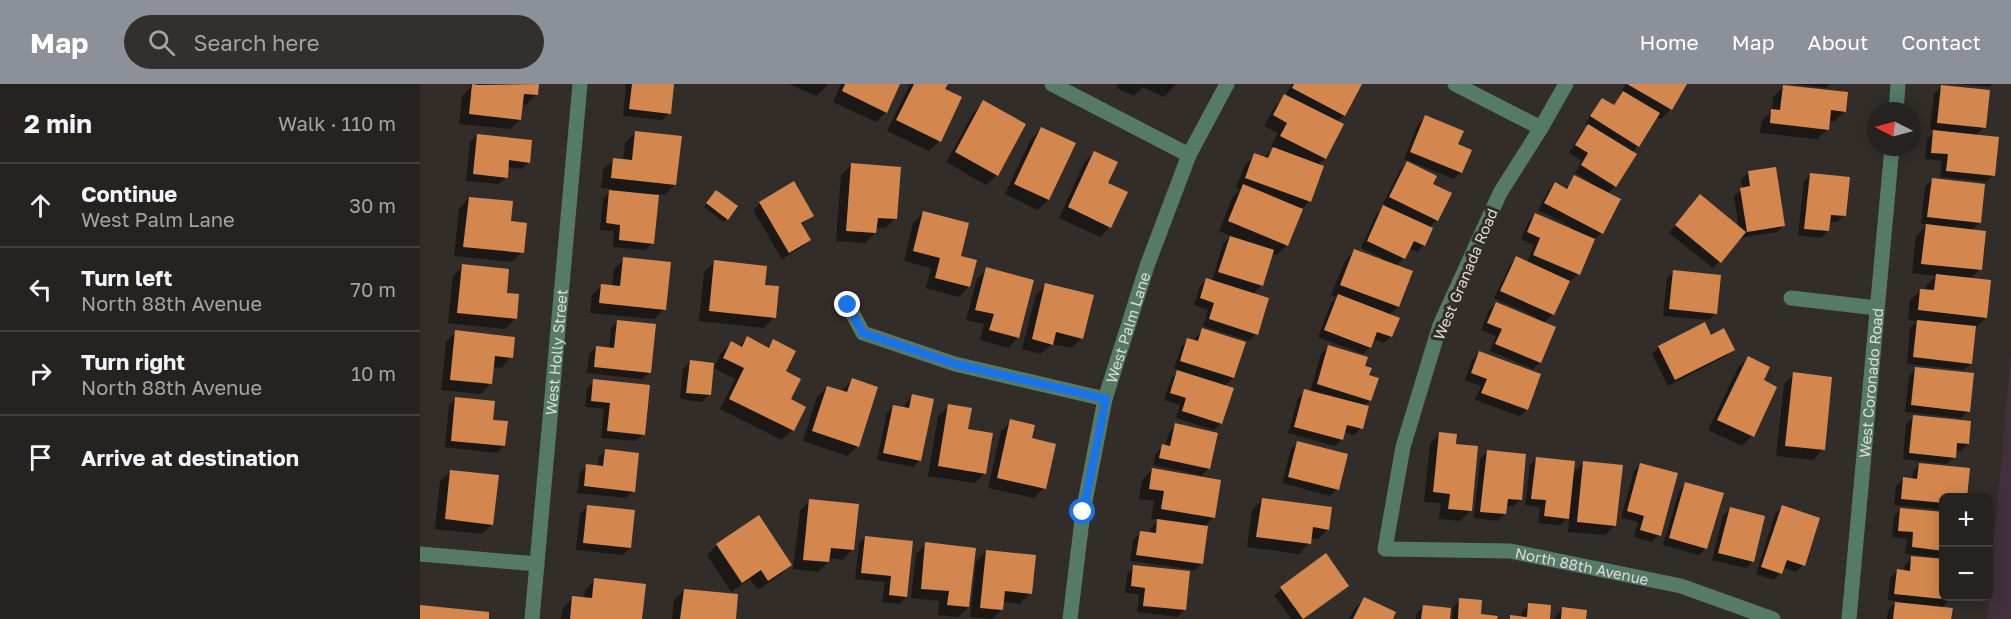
<!DOCTYPE html>
<html lang="en">
<head>
<meta charset="utf-8">
<style>
	:root { --surface:#26221f; --page:#322f2c; --text:#f1f3f6; --muted:#a4a4a4; --line:#423f3d; --accent:#8c9099 }
	body { margin:0; font-family:"Golos Text",sans-serif; background:var(--page); color:var(--text) }
	.controls { position:absolute; right:18px; bottom:18px; display:grid; overflow:hidden; border-radius:9px; box-shadow:0 3px 15px #0003 }
	.controls button { width:54px; height:54px; display:grid; place-items:center; padding:0; border:0; border-bottom:2px solid var(--line); background:var(--surface); color:var(--text); font:30px sans-serif }
	.compass { position:absolute; left:1447px; top:18px; width:54px; height:54px; border-radius:50%; background:var(--surface); box-shadow:0 3px 15px #0003; rotate:276deg }
	.stop { position:absolute; width:18px; height:18px; margin:-14px; border:4px solid #1a73e8; border-radius:50%; background:#fff }
	.stop.end { background:#1a73e8; border-color:#fff; box-shadow:0 2px 6px #0008 }
	.list { margin:0; padding:0; list-style:none }
	h2 { display:flex; justify-content:space-between; align-items:center; height:78px; margin:0; padding:0 24px; font-size:26px }
	h2 small { font-size:20px; font-weight:400; color:var(--muted) }
	.list li { display:grid; grid-template-columns:39px 1fr auto; gap:18px; align-items:center; box-sizing:border-box; height:84px; padding:0 24px; border-top:2px solid var(--line) }
	.list b { display:block; font-size:22px; white-space:nowrap }
	.list p { margin:0; font-size:20px; white-space:nowrap; color:var(--muted) }
	.list em { font-size:20px; font-style:normal; color:var(--muted) }
	.icon { flex:none; width:33px; height:33px; fill:none; stroke:currentColor; stroke-width:2; stroke-linecap:round; stroke-linejoin:round }
	.map { position:relative; flex:none; width:1591px; height:535px; overflow:hidden }
	header { display:flex; align-items:center; gap:36px; box-sizing:border-box; height:84px; padding:0 30px; background:var(--accent); color:#fff }
	header strong { font-size:28px }
	nav { display:flex; gap:33px; margin-inline-start:auto; font-size:21px }
	.search { width:420px; height:54px; background:var(--page); display:flex; align-items:center; gap:15px; box-sizing:border-box; padding:0 21px; border-radius:33px; color:var(--muted); font-size:22px }
	main { display:flex }
	aside { flex:1; background:var(--surface) }
	.map>svg:first-child { display:block }
	.education { fill:#40303c }
	.shadow { fill:#0007 }
	.building { fill:#d3874e }
	.lines { fill:none; stroke-linecap:round; stroke-linejoin:round }
	.minor { stroke:#557b68; stroke-width:15 }
	.route { stroke:#1a73e8; stroke-width:8 }
	.labels { text-anchor:middle; dominant-baseline:central; stroke-width:6; stroke-linejoin:round; paint-order:stroke }
	.street-label { font-size:15px; fill:#dedad8; stroke:#332d29 }
</style>
</head>
<body>
<header>
<strong>Map</strong>
<div class="search"><svg class="icon" aria-label="search" viewBox="0 0 24 24"><circle cx="10" cy="10" r="6"/><path d="M15 15l6 6"/></svg>Search here</div>
<nav><a>Home</a><a>Map</a><a>About</a><a>Contact</a></nav>
</header>
<main>
<aside>
<h2>2 min<small>Walk · 110 m</small></h2>
<ul class="list">
<li><svg class="icon" aria-label="ahead" viewBox="0 0 24 24"><path d="M12 20V5M6 11l6-6 6 6"/></svg><div><b>Continue</b><p>West Palm Lane</p></div><em>30 m</em></li>
<li><svg class="icon" aria-label="left" viewBox="0 0 24 24"><path d="M17 20v-9H6M10 6l-5 5 5 5"/></svg><div><b>Turn left</b><p>North 88th Avenue</p></div><em>70 m</em></li>
<li><svg class="icon" aria-label="right" viewBox="0 0 24 24"><path d="M7 20v-9h11M14 6l5 5-5 5"/></svg><div><b>Turn right</b><p>North 88th Avenue</p></div><em>10 m</em></li>
<li><svg class="icon" aria-label="arrive" viewBox="0 0 24 24"><path d="M6 21V4h12l-3 4 3 4H6"/></svg><div><b>Arrive at destination</b></div></li>
</ul>
</aside>
<div class="map">
<svg width="1591" height="535" viewBox="0 0 1591 535">
	<rect width="100%" height="100%" fill="#332d29"/>
	<path class="education" d="M1591,269v266h-24z"/>
	<g class="shadow">
		<path d="M50,0h68l-2,10 -10,11 -4,-1 -2,15 -10,10 -51,-5 3,-28 8,-8z"/>
		<path d="M206,0h46l-3,29 -7,7 -39,-4z"/>
		<path d="M369,0h39l-11,12z"/>
		<path d="M421,0h58l-13,28 -10,10 -43,-20z"/>
		<path d="M490,0h36l-3,5 -4,52 -10,10 -42,-20z"/>
		<path d="M698,0h58l-12,13 -21,-10 -9,9 -18,-8z"/>
		<path d="M872,0h66l-14,31 -7,7 -12,36 -7,7 -9,36 -7,8 -15,36 -10,10 -6,-2 -10,33 -8,8 3,40 -7,7 -46,-15 5,-16 -14,-5 6,-19 7,-7 5,2 11,-37 8,-8 -12,-5 14,-35 7,-6 -4,-2 9,-23 10,-10 8,3 11,-10 -3,-2 7,-13 -14,-7 11,-20 10,-10z"/>
		<path d="M1206,0h60l-15,25 -10,10 -5,-2 -18,29 -7,6 -16,34 -7,8 -6,39 -8,6 -16,35 -7,7 -2,-1 -16,34 -9,9 -4,39 -7,7 -43,-18 6,-15 -15,-6 8,-20 7,-7 39,17 1,-3 -42,-19 16,-33 6,-7 11,5 7,-18 -13,-6 8,-18 7,-7 34,16 1,-3 -33,-17 10,-19 7,-7 10,5 10,-12 15,8 1,-3 -16,-9 7,-12 -13,-8 12,-20 7,-7 -3,-2 11,-17 7,-7 10,6z"/>
		<path d="M1371,0h40l-5,4z"/>
		<path d="M1538,0h34l-3,3z"/>
		<path d="M1363,3l62,24 -10,10h-7v8l-11,10 -57,-6 2,-12 10,-11 1,-13z"/>
		<path d="M1521,3l43,40 -9,9 18,39 -7,7 -46,-5 2,-16 -17,-2 2,-20 9,-9 -6,-1 4,-35z"/>
		<path d="M564,18l13,73 -11,10 -40,-23 28,-50z"/>
		<path d="M1005,33l31,28 5,27 -7,7 -50,-20 14,-35z"/>
		<path d="M621,45l7,71 -10,10 -33,-16 26,-55z"/>
		<path d="M215,49l40,51 -10,11 -8,-1 -5,49 -7,7 -32,-3 1,-16 -14,-1 3,-31 9,-10 -11,-1 2,-18 10,-10 10,1 2,-18z"/>
		<path d="M57,51l52,27 -7,7 -15,-2 -1,10 -7,7 -33,-3 4,-39z"/>
		<path d="M674,68l12,32 4,43 -10,10 -41,-19 25,-55z"/>
		<path d="M987,79l24,21 5,36 -7,8 -5,17 -7,7 -8,-4 -5,10 -8,8 15,6 -13,35 -9,8 2,21 -7,7 -11,-4 -3,8 -7,7 -45,-17 13,-34 6,-6 -6,-2 14,-34 10,-11 26,10 1,-2 -21,-10 15,-34 9,-9 -2,-1 17,-34z"/>
		<path d="M432,80l44,54 -11,10h-10v5l-10,10 -29,-2 5,-66z"/>
		<path d="M1328,89l36,52 -7,7 -38,6 -26,30 -44,-35 25,-30 45,26 -5,-33 9,-7 -2,-9z"/>
		<path d="M1391,90l33,41 -7,7h-8l-1,9 -7,7 -23,-3 6,-54z"/>
		<path d="M1512,96l48,42 -9,9 9,38 -10,10 16,38 -10,10 -5,36 -7,7 -57,-6 3,-36 7,-7 -9,-1 2,-20 11,-10 5,1v-5l10,-10 -24,-3 4,-37 12,-12h-7l4,-37z"/>
		<path d="M293,111l14,24 -3,3 -20,-15z"/>
		<path d="M49,114l40,25 13,29 -10,10 -58,-6 5,-47z"/>
		<path d="M340,119l52,13 -11,9 8,15 -7,7 -20,12 -29,-49z"/>
		<path d="M503,129l36,44 10,29 -10,11 -33,-9 5,-20 -27,-7 9,-38z"/>
		<path d="M204,175l40,50 -10,10 -64,-6 2,-18 10,-10 10,1 2,-17z"/>
		<path d="M295,178l48,24 11,31 -10,11 -65,-7 5,-49z"/>
		<path d="M43,182l42,28 10,25 -10,10 -57,-6 5,-47z"/>
		<path d="M567,185l31,68 -10,11 -28,-8 4,-16 -18,-4 11,-41z"/>
		<path d="M1254,187l41,42 -6,7 -46,-4 4,-38z"/>
		<path d="M626,201l36,53 -11,10 -19,-4 -11,10 -19,-5 14,-54z"/>
		<path d="M198,237l31,51 -7,7 -55,-6 2,-19 7,-7 13,2 2,-21z"/>
		<path d="M783,246l30,48 -9,9 -3,36 -7,7 -38,-12 4,-13 -16,-5 7,-21 8,-9 -5,-2 7,-21 7,-7 6,2 2,-5z"/>
		<path d="M36,248l55,25 -10,11 -9,-1 -2,17 -10,10 -39,-4 5,-48z"/>
		<path d="M1291,253l22,12 -7,7 -58,30 -16,-32 7,-7z"/>
		<path d="M327,254l20,10 7,-7 10,31 8,58 -10,10 -62,-31 15,-30 -21,-11 7,-15 10,-10 7,4z"/>
		<path d="M908,263l39,29 3,24 -6,6 -3,22 -7,7 -10,-3 -2,7 -7,7 -47,-13 10,-35 7,-7 5,1 11,-38z"/>
		<path d="M1059,269l48,56 -7,7 -45,-16 6,-14 -16,-6 7,-20z"/>
		<path d="M1328,274l14,23 -10,55 -10,10 -34,-16 30,-62z"/>
		<path d="M270,278l19,33 -7,7 -22,-3 3,-30z"/>
		<path d="M1496,285l52,42 -7,7 -56,-6 4,-36z"/>
		<path d="M1374,290l29,75 -10,11 -37,-4 8,-72z"/>
		<path d="M432,296l5,66 -10,10 -44,-15 14,-44 10,-10 14,5z"/>
		<path d="M174,297l49,53 -7,7 -35,-3 3,-29 -19,-2 2,-19z"/>
		<path d="M493,312l7,64 -7,7 -36,-7 10,-47 7,-7 10,3 2,-6z"/>
		<path d="M36,314l36,23 12,25 -7,7 -52,-6 4,-42z"/>
		<path d="M529,322l18,24 18,43 -10,10 -47,-7 10,-60z"/>
		<path d="M1493,333l55,27 -7,7 -6,-1 -1,7 -7,7 -44,-5 3,-35z"/>
		<path d="M591,337l19,18 14,49 -10,10 -46,-10 13,-57z"/>
		<path d="M756,341l32,44 -8,8v-2l-47,-10 3,-12 7,-7h2l4,-14z"/>
		<path d="M1020,349l30,78 -10,10 -21,-2 2,-16 -17,-1 6,-58z"/>
		<path d="M878,358l39,47 -7,7 -48,-13 9,-34z"/>
		<path d="M185,367l28,40 -7,7 -49,-5 3,-20 7,-7 11,1v-9z"/>
		<path d="M1067,368l33,48 -7,6h-7l-1,8 -7,7 -24,-3 6,-59z"/>
		<path d="M1117,374l35,16 12,-12 31,63 -10,10 -37,-3 1,-15 -9,8 -22,-2 2,-16 -15,-2 5,-40z"/>
		<path d="M1221,380l18,71 -7,7 -18,-5 4,-15 -17,-4 13,-47z"/>
		<path d="M1500,380l24,34v12l-50,-5 2,-19 7,-7 9,1 1,-9z"/>
		<path d="M732,386l61,47 -9,10 -2,36 -7,7 -65,-9 3,-21 7,-7 10,1 1,-6 8,-8 -8,-1 3,-18 -15,-2 3,-19z"/>
		<path d="M31,387l41,53 -10,10 -47,-5 5,-48z"/>
		<path d="M1266,400l20,64 -7,7 -36,-10 16,-54z"/>
		<path d="M390,416l42,50 -10,10 -14,-2v4l-10,10 -25,-3 7,-58z"/>
		<path d="M842,416l66,29 -10,10 -8,-1 -1,5 -10,11 -52,-7 5,-37z"/>
		<path d="M167,423l43,41 -7,7 -47,-5 4,-36z"/>
		<path d="M1362,423l21,58 -7,7 -13,-5 -2,6 -7,7 -18,-6 19,-60z"/>
		<path d="M1310,425l23,52 -7,7 -34,-8 11,-44z"/>
		<path d="M1481,425l43,5v44l-39,-4 2,-15 -15,-2 2,-21z"/>
		<path d="M445,453l41,60 -7,7 -17,-2 3,-20 -30,-3 4,-35z"/>
		<path d="M506,460l42,63 -10,10 -20,-2 1,-14 -28,-3 5,-44z"/>
		<path d="M297,461l73,20 -10,10 -22,15 -8,-11 -19,13 -24,-37z"/>
		<path d="M566,467l44,42 -10,11 -17,-2 -1,7 -10,10 -22,-2 6,-55z"/>
		<path d="M906,471l21,30 -44,34h-12l-17,-24z"/>
		<path d="M1492,474l32,38 6,3 -8,9 8,11h-63l1,-9 9,-9 -9,-1 2,-22 7,-7 7,1 1,-7z"/>
		<path d="M714,483l50,43 -6,7 -41,-5 2,-18 -14,-1 2,-19z"/>
		<path d="M175,496l45,39h-79l2,-11 10,-10 11,1 1,-9z"/>
		<path d="M264,506l50,29h2h-64l2,-19z"/>
		<path d="M945,515l26,20h-42l5,-10z"/>
		<path d="M1040,516l20,16 16,3h-44l1,-12z"/>
		<path d="M1109,521l19,14h-39l2,-2 10,1 1,-6z"/>
		<path d="M1004,522l24,13h-32l1,-6z"/>
		<path d="M1142,525l22,10h-29l1,-3z"/>
	</g>
	<g class="building">
		<path d="M52,0l7,1 60,-1 -1,11 -14,-1 -3,26 -52,-6z"/>
		<path d="M212,0h42l-3,30 -42,-5z"/>
		<path d="M425,0h55l-13,29 -45,-22z"/>
		<path d="M494,0h34l-3,5 17,8 -21,45 -45,-22z"/>
		<path d="M874,0h68l-17,32 -53,-28z"/>
		<path d="M1207,0h60l-15,26z"/>
		<path d="M1363,1l65,7 -2,20 -15,-2 -2,20 -59,-7 1,-14 9,1z"/>
		<path d="M1521,1l49,5 -4,38 -49,-5z"/>
		<path d="M1203,7l37,22 -21,34 -49,-31 12,-18 12,7z"/>
		<path d="M864,10l60,30 -18,35 -46,-23 7,-13 -14,-8z"/>
		<path d="M563,16l43,24 -28,52 -43,-24z"/>
		<path d="M1005,31l39,16 -6,13 14,6 -10,23 -52,-21z"/>
		<path d="M1168,40l49,30 -21,33 -35,-22 7,-12 -13,-8z"/>
		<path d="M621,43l35,16 -27,57 -35,-16z"/>
		<path d="M1513,46l66,7 -4,39 -49,-5 2,-17 -17,-1z"/>
		<path d="M215,47l47,5 -6,49 -65,-7 2,-20 19,2z"/>
		<path d="M57,50l55,6 -2,23 -21,-3 -1,18 -35,-4z"/>
		<path d="M853,63l51,19 -13,36 -66,-24 9,-25 14,5z"/>
		<path d="M674,67l24,11 -10,21 20,9 -17,36 -43,-21z"/>
		<path d="M987,77l30,15 -4,8 19,9 -14,28 -49,-24z"/>
		<path d="M431,79l50,4 -4,52 -19,-1 -2,15 -30,-2z"/>
		<path d="M1356,83l9,59 -38,6 -7,-44 10,-2 -2,-15z"/>
		<path d="M1390,89l40,4 -4,39 -15,-1 -2,16 -25,-2z"/>
		<path d="M1154,91l47,24 -18,35 -59,-31 11,-21 12,7z"/>
		<path d="M1512,94l53,6 -4,39 -54,-6z"/>
		<path d="M374,97l20,35 -13,7 10,17 -22,13 -30,-51z"/>
		<path d="M823,100l60,25 -15,37 -60,-25z"/>
		<path d="M189,106l50,5 -5,49 -35,-4 1,-15 -14,-2z"/>
		<path d="M296,106l22,16 -10,14 -22,-17z"/>
		<path d="M1280,110l46,38 -25,31 -46,-38z"/>
		<path d="M49,113l44,4 -2,20 16,2 -3,30 -61,-6z"/>
		<path d="M963,121l50,23 -8,18 -11,-5 -9,18 -38,-18z"/>
		<path d="M503,127l46,12 -8,33 16,4 -7,27 -35,-9 5,-20 -27,-7z"/>
		<path d="M1115,129l60,26 -15,36 -47,-20 7,-17 -13,-6z"/>
		<path d="M1506,140l60,7 -4,39 -61,-6z"/>
		<path d="M810,152l44,14 -11,36 -45,-14z"/>
		<path d="M934,165l59,22 -14,36 -59,-22z"/>
		<path d="M1096,172l54,25 -16,34 -54,-24z"/>
		<path d="M203,173l48,5 -5,48 -67,-7 2,-19 19,2z"/>
		<path d="M294,176l53,6 -2,19 14,1 -3,32 -67,-7z"/>
		<path d="M42,180l47,5 -2,24 12,1 -2,25 -60,-6z"/>
		<path d="M566,183l48,13 -15,58 -30,-8 5,-16 -19,-4z"/>
		<path d="M1253,186l48,5 -4,39 -48,-5z"/>
		<path d="M1516,190l55,6 -4,38 -69,-8 2,-21 14,1z"/>
		<path d="M786,194l63,20 -11,37 -49,-16 5,-16 -14,-5z"/>
		<path d="M625,199l49,12 -11,44 -27,-7 -3,13 -21,-6z"/>
		<path d="M918,210l62,24 -8,19 -15,-5 -6,16 -47,-18z"/>
		<path d="M1076,218l60,25 -15,36 -46,-19 7,-15 -15,-6z"/>
		<path d="M197,236l39,4 -5,49 -57,-6 2,-21 18,2z"/>
		<path d="M1497,236l59,6 -4,38 -59,-7z"/>
		<path d="M1285,238l6,13 13,-7 11,22 -60,30 -17,-34z"/>
		<path d="M782,244l44,14 -12,36 -54,-17 7,-23 11,3z"/>
		<path d="M35,246l60,7 -2,21 -18,-2 -3,28 -42,-4z"/>
		<path d="M327,252l22,12 4,-9 23,12 -10,20 15,8 -10,20 15,8 -12,24 -65,-32 15,-31 -21,-10 8,-17 11,6z"/>
		<path d="M908,261l40,12 -3,9 7,2 -3,7 10,3 -8,23 -54,-17z"/>
		<path d="M1059,267l62,23 -13,36 -47,-17 6,-14 -16,-6z"/>
		<path d="M1328,272l22,11 -6,13 13,7 -23,50 -37,-17z"/>
		<path d="M270,276l24,3 -3,32 -25,-2z"/>
		<path d="M1495,283l59,6 -4,39 -59,-7z"/>
		<path d="M757,286l57,18 -12,36 -40,-13 4,-13 -16,-5z"/>
		<path d="M1373,288l39,5 -7,73 -40,-4z"/>
		<path d="M432,294l26,9 -19,60 -47,-16 15,-45 20,6z"/>
		<path d="M173,295l57,6 -5,50 -38,-4 3,-28 -19,-2z"/>
		<path d="M884,305l65,17 -6,23 -16,-4 -4,15 -49,-13z"/>
		<path d="M492,310l22,5 -13,62 -38,-8 10,-48 16,3z"/>
		<path d="M35,313l40,4 -2,19 15,1 -3,25 -54,-5z"/>
		<path d="M528,320l24,4 -4,21 25,4 -7,41 -48,-8z"/>
		<path d="M1493,331l58,6 -2,23 -12,-1 -1,15 -47,-5z"/>
		<path d="M590,335l25,6 -3,13 24,6 -10,45 -49,-11z"/>
		<path d="M755,339l43,10 -8,36 -51,-11 3,-14 8,2z"/>
		<path d="M1019,348l18,2 -1,10 22,2 -6,65 -24,-2 2,-15 -17,-2z"/>
		<path d="M877,357l51,13 -9,36 -51,-13z"/>
		<path d="M185,365l34,4 -4,39 -51,-6 2,-22 17,2z"/>
		<path d="M1067,366l39,4 -4,46 -14,-1 -2,15 -26,-2z"/>
		<path d="M1116,373l39,4 -6,58 -25,-3 2,-16 -15,-1z"/>
		<path d="M1163,377l40,4 -7,61 -39,-4z"/>
		<path d="M1220,379l38,10 -17,63 -21,-6 4,-14 -17,-5z"/>
		<path d="M1499,379l51,5 -3,30h-23v5l-43,-4 2,-22 14,2z"/>
		<path d="M732,384l69,12 -6,38 -54,-9 3,-18 -15,-2z"/>
		<path d="M30,386l49,5 -6,50 -48,-6z"/>
		<path d="M1265,398l39,11 -17,56 -38,-11z"/>
		<path d="M842,414l70,9 -3,23 -16,-3 -2,17 -55,-7z"/>
		<path d="M389,415l50,5 -5,46 -23,-2 -2,14 -26,-2z"/>
		<path d="M167,421l48,5 -4,38 -48,-5z"/>
		<path d="M1362,421l38,13 -15,48 -18,-6 -5,14 -21,-7z"/>
		<path d="M1310,423l35,9 -11,46 -36,-9z"/>
		<path d="M1480,424l44,4v39l-32,-4 1,-15 -15,-1z"/>
		<path d="M339,431l33,50 -24,16 -7,-11 -19,13 -26,-39z"/>
		<path d="M737,435l51,7 -5,38 -67,-9 4,-24 16,2z"/>
		<path d="M445,452l48,5 -6,56 -18,-2 2,-19 -30,-3z"/>
		<path d="M505,458l51,6 -7,59 -22,-2 2,-14 -28,-2z"/>
		<path d="M566,466l50,5 -4,39 -27,-3 -2,19 -23,-2z"/>
		<path d="M906,469l23,33 -46,33 -23,-32z"/>
		<path d="M1491,472l33,3v37h8v4l-58,-6 3,-25 13,2z"/>
		<path d="M713,481l57,6 -4,39 -43,-4 2,-18 -14,-2z"/>
		<path d="M174,494l52,6 -4,35h-72l2,-23 20,2z"/>
		<path d="M264,505l54,5 -2,25h-56z"/>
		<path d="M944,513l32,15 -3,7h-40z"/>
		<path d="M1039,514l23,2 -1,14 17,2 -1,3h-39z"/>
		<path d="M1475,518l58,6 -2,11h-58z"/>
		<path d="M1108,519l23,2 -1,14h-40v-4l17,2z"/>
		<path d="M0,521l69,7v7h-69z"/>
		<path d="M1003,521l28,3 -1,11h-29z"/>
		<path d="M1142,523l25,3 -1,9h-25z"/>
	</g>
	<g class="lines">
		<g class="minor">
			<path d="M632,0l137,71"/>
			<path d="M1035,0l86,44"/>
			<path id="s1" d="M1146,0l-25,44 -41,65 -60,132 -37,122 -18,102 125,2 171,35 92,33"/>
			<path d="M1476,27l2,-27"/>
			<path d="M1371,214l86,10"/>
			<path d="M428,221l15,28 92,31 150,35"/>
			<path d="M0,470l117,10"/>
			<path id="s2" d="M112,535l48,-535"/>
			<path id="s3" d="M650,535l13,-107 22,-113 42,-133 42,-111 38,-71"/>
			<path id="s4" d="M1429,535l43,-472"/>
		</g>
	</g>
	<g class="lines">
		<path class="route" d="M428,221l15,28 92,31 151,35 -23,113"/>
	</g>
	<g class="labels">
		<g class="street-label">
			<text transform="translate(1045 190) rotate(-67)">West Granada Road</text>
			<text stroke="none"><textPath href="#s3" startOffset="298">West Palm Lane</textPath></text>
			<text stroke="none"><textPath href="#s2" startOffset="268">West Holly Street</textPath></text>
			<text stroke="none"><textPath href="#s4" startOffset="237">West Coronado Road</textPath></text>
			<text stroke="none"><textPath href="#s1" startOffset="702">North 88th Avenue</textPath></text>
		</g>
	</g>
</svg>
<div class="controls">
<button>+</button>
<button>−</button>
</div>
<svg class="compass" viewBox="-18 -18 36 36"><path d="M0-13l5 13h-10z" fill="#e53935"/><path d="M0 13l5-13h-10z" fill="#a4a4a4"/></svg>
<div class="stop" style="left:663px;top:428px"></div>
<div class="stop end" style="left:428px;top:221px"></div>
</div>
</main>
</body>
</html>
